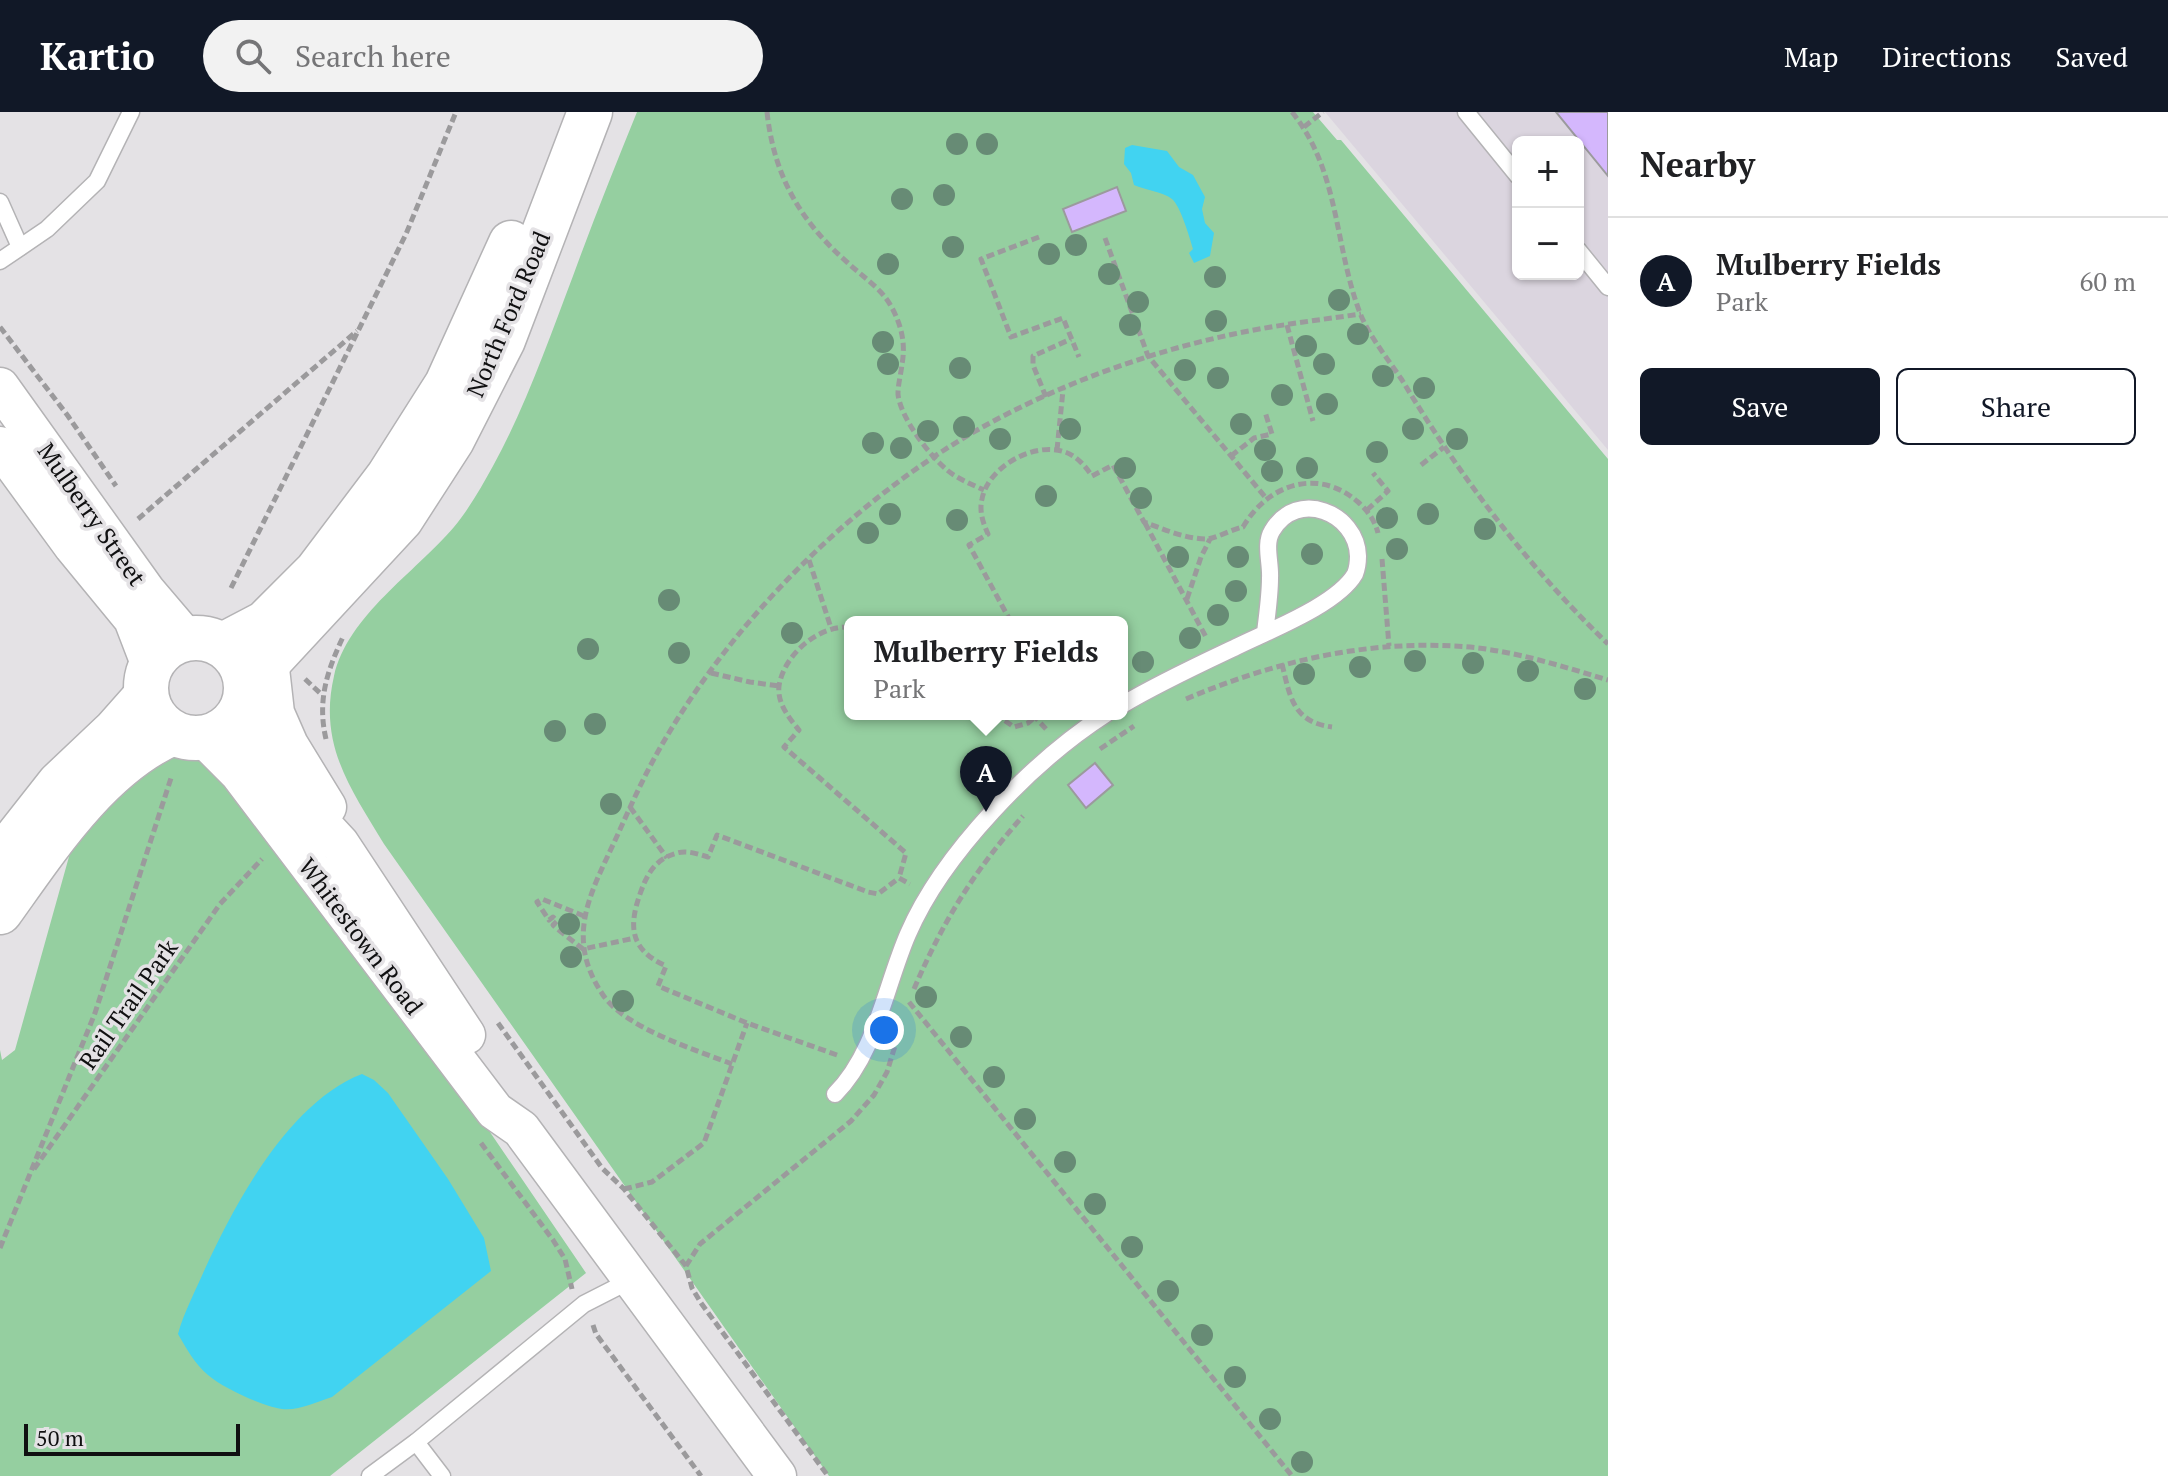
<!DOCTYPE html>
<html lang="en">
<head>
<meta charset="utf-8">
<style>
	:root { --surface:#fff; --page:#f2f2f2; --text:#202124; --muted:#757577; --line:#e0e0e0; --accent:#111827 }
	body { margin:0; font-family:"PT Serif",serif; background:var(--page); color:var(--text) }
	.controls { position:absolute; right:24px; top:24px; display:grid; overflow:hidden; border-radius:12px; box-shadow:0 2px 6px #0004 }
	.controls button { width:72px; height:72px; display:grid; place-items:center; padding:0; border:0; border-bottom:2px solid var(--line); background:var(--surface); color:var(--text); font:40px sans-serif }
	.scale { position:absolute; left:24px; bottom:20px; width:216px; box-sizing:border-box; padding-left:8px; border:4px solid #101011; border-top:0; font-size:22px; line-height:28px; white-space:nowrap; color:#101011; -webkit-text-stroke:6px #e4e2e5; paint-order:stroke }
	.you { position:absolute; left:884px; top:918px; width:28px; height:28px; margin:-20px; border:6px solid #fff; border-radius:50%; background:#1a73e8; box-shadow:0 0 0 12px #1a73e833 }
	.badge { display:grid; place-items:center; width:52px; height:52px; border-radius:50%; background:var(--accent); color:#fff; font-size:26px; font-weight:700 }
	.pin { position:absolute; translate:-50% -66px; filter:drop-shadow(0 2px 4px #0008) }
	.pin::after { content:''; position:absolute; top:42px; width:28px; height:24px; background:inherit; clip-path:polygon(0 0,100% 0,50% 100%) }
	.popup { position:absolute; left:844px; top:504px; width:284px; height:104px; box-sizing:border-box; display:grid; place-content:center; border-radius:12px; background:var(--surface); filter:drop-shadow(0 2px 6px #0005); font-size:26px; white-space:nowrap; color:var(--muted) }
	.popup b { font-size:30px; color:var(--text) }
	.popup::after { content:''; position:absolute; left:50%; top:100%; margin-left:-16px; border:16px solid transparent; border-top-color:var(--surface) }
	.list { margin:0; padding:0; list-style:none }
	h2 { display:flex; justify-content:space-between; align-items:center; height:104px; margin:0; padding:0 32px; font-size:34px }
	h2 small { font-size:26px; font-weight:400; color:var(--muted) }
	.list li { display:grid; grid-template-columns:52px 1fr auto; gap:24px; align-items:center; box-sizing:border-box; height:128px; padding:0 32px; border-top:2px solid var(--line) }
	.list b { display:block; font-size:30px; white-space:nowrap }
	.list p { margin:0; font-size:26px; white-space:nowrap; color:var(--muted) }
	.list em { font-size:26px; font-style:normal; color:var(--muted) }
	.actions { display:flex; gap:16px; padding:24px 32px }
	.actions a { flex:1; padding:18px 0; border:2px solid var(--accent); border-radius:12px; text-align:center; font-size:28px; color:var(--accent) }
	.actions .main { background:var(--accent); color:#fff }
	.icon { flex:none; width:44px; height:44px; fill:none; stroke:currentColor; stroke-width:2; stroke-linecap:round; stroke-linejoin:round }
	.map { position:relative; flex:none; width:1608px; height:1364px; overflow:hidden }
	header { display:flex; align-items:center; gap:48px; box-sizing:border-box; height:112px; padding:0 40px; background:var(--accent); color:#fff }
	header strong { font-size:38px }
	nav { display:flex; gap:44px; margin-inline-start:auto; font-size:28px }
	.search { width:560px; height:72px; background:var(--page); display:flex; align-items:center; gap:20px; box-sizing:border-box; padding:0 28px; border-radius:44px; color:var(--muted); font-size:30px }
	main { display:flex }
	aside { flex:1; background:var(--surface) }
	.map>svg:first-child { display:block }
	.built { fill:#dbd5df; fill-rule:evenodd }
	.green { fill:#95cfa0; fill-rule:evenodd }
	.water { fill:#41d3f1 }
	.building { fill:#d4b7fd; stroke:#9b9a9d; stroke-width:2 }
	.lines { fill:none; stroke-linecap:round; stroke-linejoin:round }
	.service-casing { stroke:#b4b3b5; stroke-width:19 }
	.tertiary-casing { stroke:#b4b3b5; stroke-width:41 }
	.secondary-casing { stroke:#b4b3b5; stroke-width:47 }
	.path { stroke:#9b9a9c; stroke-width:5; stroke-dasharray:8 4; stroke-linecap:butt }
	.service { stroke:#fff; stroke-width:16 }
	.tertiary { stroke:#fff; stroke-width:38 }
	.secondary { stroke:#fff; stroke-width:44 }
	.tree { fill:#678b75 }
	.labels { text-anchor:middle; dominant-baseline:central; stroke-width:7; stroke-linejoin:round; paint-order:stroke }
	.street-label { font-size:24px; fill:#101011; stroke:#e4e2e5 }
</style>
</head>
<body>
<header>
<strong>Kartio</strong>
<div class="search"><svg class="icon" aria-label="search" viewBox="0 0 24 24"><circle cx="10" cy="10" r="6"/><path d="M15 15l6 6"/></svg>Search here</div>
<nav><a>Map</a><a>Directions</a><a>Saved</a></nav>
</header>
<main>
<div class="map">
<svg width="1608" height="1364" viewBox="0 0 1608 1364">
	<rect width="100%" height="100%" fill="#e4e2e5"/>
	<path class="built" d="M1325,0h283v338zM1518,30h60v132h-60z"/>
	<g class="green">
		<path d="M637,0h676l24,28h4l267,319v1017h-779l-445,-632c-33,-55 -66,-99 -50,-168 14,-61 81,-103 120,-149 15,-18 28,-41 39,-61 33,-60 56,-127 80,-190 20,-55 42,-110 64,-164zM850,510h272v92h-272z"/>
		<path d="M168,639l24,5 25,13 262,347 107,157 -256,203h-330v-426l2,10 13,-10 62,-222z"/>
	</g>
	<g class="water">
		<path d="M1132,33l35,6 12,16 14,8 12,22 -3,12 3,14 9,10 -4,23 -16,7 -5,-10 4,-4c-3,-11 -13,-44 -21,-50 -9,-7 -27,-9 -38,-14l-3,-12 -7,-9 1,-16z"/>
		<path d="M362,962l12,6 14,13 60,86 36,59 7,33 -159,126c-15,5 -34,14 -50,12 -20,-3 -59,-21 -74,-34 -13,-11 -22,-27 -30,-41 6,-22 17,-42 26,-63 31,-68 85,-169 158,-197z"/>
	</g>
	<g class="building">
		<path d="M1556,0h52v64z"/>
		<path d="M1117,75l9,24 -54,21 -9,-23z"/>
		<path d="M1095,651l18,22 -27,23 -18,-23z"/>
	</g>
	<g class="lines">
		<defs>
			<g id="service">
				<path d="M1466,0l52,64"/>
				<path d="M0,90l20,45"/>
				<path d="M1578,138l30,37"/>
				<path d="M0,149l47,-32 50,-48 34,-69"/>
				<path d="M1122,593c37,-22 76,-40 114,-58 32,-16 101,-42 119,-73 2,-5 3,-12 3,-18 -1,-43 -61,-68 -86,-25 -8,13 -1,32 -2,47 0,18 -3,37 -5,55"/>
				<path d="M835,982c41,-41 50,-107 73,-160 35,-81 125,-173 198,-220"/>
				<path d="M416,1330l26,34"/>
				<path d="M370,1364l46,-34 168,-138 49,-25"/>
			</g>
			<g id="tertiary">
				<path d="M0,275l146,204 40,47"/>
				<path d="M0,334l73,100 60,73 18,47"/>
				<path d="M269,548l6,53 14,32 38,62"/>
				<path d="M241,600l26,53 73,79 126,191"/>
				<path d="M204,626l35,35 256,338 26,18 256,347"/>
			</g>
			<g id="secondary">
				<circle cx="196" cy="576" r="50"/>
				<path d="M223,533l42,-22 52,-52 71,-94 59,-93 64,-141"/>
				<path d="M247,573l154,-166 51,-79 51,-100 87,-228"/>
				<path d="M0,747l59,-75 56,-53 31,-35"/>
				<path d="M0,800c46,-64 99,-147 173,-179"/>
			</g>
		</defs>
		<use href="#service" class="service-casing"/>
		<use href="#tertiary" class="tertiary-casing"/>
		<use href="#secondary" class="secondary-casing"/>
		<g class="path">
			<path d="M767,0c7,64 33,109 81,151 15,14 33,25 43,43 10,18 15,37 11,58 -1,10 -4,20 -4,30 2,23 31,61 49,76 11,9 24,14 37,20"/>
			<path d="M1292,0c48,60 42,133 68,201 9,23 28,46 42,67 58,96 125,186 206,264"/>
			<path d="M1304,15l19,-15"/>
			<path d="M1039,125l-58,22 30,78 52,-19 16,39"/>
			<path d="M1105,126l43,118 118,142"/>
			<path d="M1287,213l26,96"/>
			<path d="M0,215l68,89 48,70"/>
			<path d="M1046,285l-13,-32v-9l38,-17"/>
			<path d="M1057,338l6,-60"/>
			<path d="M1231,344l23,-18 18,-4 -7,-22"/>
			<path d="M1421,353l23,-18"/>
			<path d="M1367,398l21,-19 -15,-18"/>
			<path d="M138,407l219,-188"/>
			<path d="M1145,411l61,114"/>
			<path d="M1382,447l7,87"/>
			<path d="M809,448l22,68"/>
			<path d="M231,476l175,-354 50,-122"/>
			<path d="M1187,487l14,-42 9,-18"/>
			<path d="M1011,510l-42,-77 19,-11c-5,-11 -9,-23 -6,-35 6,-32 52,-58 83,-47 12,4 20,14 27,24l21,-11 31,57c19,7 42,17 63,17 7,0 26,-10 36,-12 25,-43 75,-60 115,-25 10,9 17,19 20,31"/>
			<path d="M850,515c-31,-2 -66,27 -71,59 -2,17 10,32 20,44l-15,17 122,106 -7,25 11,6"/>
			<path d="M1282,552c8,33 11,58 50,63"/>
			<path d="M711,561l39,9 29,4"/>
			<path d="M305,567l16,15"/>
			<path d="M1186,587c85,-36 174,-58 267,-53 53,2 105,19 155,34"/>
			<path d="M995,602l19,13 14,-4 7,-6"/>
			<path d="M1037,602l-2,3 11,12"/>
			<path d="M326,627c-9,-38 1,-68 17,-102"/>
			<path d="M1100,637l34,-23"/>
			<path d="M630,695l37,51"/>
			<path d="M584,804l-42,-17 -5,3 12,18 4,-3 4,4 -4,4 3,3 27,21 52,-11"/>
			<path d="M914,877c29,-68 60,-118 109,-173"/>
			<path d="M909,890l383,474"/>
			<path d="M498,911l104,145 22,21 62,77 6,22 9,15 127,173"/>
			<path d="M837,943l-90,-32 -89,-37 8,-20c-35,-16 -38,-38 -26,-72 7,-20 15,-35 37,-41 10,-3 21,1 31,4l9,-22 151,57 10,2 21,-16"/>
			<path d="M732,952c-36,-14 -107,-36 -129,-69 -40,-59 -11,-104 15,-161 13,-29 26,-58 42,-86 72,-126 187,-242 312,-315 80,-46 172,-80 262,-99 42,-9 85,-14 127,-20"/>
			<path d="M481,1031l72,97 12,19 7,30"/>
			<path d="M34,1057l186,-265 42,-45"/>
			<path d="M624,1077l28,-7 52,-39 43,-120"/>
			<path d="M0,1136l95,-235 77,-238"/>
			<path d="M686,1154l14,-22 151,-123 23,-26 13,-23 12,-39"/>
			<path d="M593,1213l3,9 105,142"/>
		</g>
		<use href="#service" class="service"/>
		<use href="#tertiary" class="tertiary"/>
		<use href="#secondary" class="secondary"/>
	</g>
	<g class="tree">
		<circle cx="957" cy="32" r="11"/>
		<circle cx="987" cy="32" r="11"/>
		<circle cx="944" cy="83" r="11"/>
		<circle cx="902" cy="87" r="11"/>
		<circle cx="1076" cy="133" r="11"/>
		<circle cx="953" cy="135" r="11"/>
		<circle cx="1049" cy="142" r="11"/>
		<circle cx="888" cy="152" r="11"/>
		<circle cx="1109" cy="162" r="11"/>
		<circle cx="1215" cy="165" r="11"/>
		<circle cx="1339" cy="188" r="11"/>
		<circle cx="1138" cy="190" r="11"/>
		<circle cx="1216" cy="209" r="11"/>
		<circle cx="1130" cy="213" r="11"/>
		<circle cx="1358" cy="222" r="11"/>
		<circle cx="883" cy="230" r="11"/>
		<circle cx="1306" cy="234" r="11"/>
		<circle cx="888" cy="252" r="11"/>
		<circle cx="1324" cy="252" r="11"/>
		<circle cx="960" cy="256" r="11"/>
		<circle cx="1185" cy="258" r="11"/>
		<circle cx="1383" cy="264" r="11"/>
		<circle cx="1218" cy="266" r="11"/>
		<circle cx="1424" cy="276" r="11"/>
		<circle cx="1282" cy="283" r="11"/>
		<circle cx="1327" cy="292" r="11"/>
		<circle cx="1241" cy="312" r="11"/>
		<circle cx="964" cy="315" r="11"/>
		<circle cx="1070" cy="317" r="11"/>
		<circle cx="1413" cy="317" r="11"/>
		<circle cx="928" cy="319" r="11"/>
		<circle cx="1000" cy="327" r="11"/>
		<circle cx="1457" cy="327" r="11"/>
		<circle cx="873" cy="331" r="11"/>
		<circle cx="901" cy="336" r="11"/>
		<circle cx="1265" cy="338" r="11"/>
		<circle cx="1377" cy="340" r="11"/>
		<circle cx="1125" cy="356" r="11"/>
		<circle cx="1307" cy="356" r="11"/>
		<circle cx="1272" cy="359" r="11"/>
		<circle cx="1046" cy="384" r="11"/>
		<circle cx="1141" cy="386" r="11"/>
		<circle cx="890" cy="402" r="11"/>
		<circle cx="1428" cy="402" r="11"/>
		<circle cx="1387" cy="406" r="11"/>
		<circle cx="957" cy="408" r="11"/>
		<circle cx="1485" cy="417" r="11"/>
		<circle cx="868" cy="421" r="11"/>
		<circle cx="1397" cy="437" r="11"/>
		<circle cx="1312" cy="442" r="11"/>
		<circle cx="1178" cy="445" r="11"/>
		<circle cx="1238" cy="445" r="11"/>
		<circle cx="1236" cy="479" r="11"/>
		<circle cx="669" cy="488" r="11"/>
		<circle cx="1218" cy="503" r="11"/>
		<circle cx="792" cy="521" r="11"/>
		<circle cx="1190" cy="526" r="11"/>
		<circle cx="588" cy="537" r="11"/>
		<circle cx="679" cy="541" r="11"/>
		<circle cx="1415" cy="549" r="11"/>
		<circle cx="1143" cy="550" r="11"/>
		<circle cx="1473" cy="551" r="11"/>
		<circle cx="1360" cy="555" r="11"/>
		<circle cx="1528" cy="559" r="11"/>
		<circle cx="1304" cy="562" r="11"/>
		<circle cx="1585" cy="577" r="11"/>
		<circle cx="595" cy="612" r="11"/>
		<circle cx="555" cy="619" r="11"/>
		<circle cx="611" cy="692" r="11"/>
		<circle cx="569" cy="812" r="11"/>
		<circle cx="571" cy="845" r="11"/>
		<circle cx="926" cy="885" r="11"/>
		<circle cx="623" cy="889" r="11"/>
		<circle cx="961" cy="925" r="11"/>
		<circle cx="994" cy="965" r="11"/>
		<circle cx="1025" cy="1007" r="11"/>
		<circle cx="1065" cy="1050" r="11"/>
		<circle cx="1095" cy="1092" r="11"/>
		<circle cx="1132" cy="1135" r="11"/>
		<circle cx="1168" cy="1179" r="11"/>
		<circle cx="1202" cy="1223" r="11"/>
		<circle cx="1235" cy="1265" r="11"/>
		<circle cx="1270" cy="1307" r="11"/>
		<circle cx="1302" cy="1350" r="11"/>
	</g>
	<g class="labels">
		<g class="street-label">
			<text transform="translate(508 202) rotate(-67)">North Ford Road</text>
			<text transform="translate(92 402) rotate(55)">Mulberry Street</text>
			<text transform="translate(361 824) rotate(53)">Whitestown Road</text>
			<text transform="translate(128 892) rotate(-55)">Rail Trail Park</text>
		</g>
	</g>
</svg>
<div class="controls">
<button>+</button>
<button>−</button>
</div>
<div class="scale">50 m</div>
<div class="you"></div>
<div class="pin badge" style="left:986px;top:700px">A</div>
<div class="popup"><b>Mulberry Fields</b>Park</div>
</div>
<aside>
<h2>Nearby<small></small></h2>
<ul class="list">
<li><span class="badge">A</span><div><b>Mulberry Fields</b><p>Park</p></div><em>60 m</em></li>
</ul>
<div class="actions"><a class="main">Save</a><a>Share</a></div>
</aside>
</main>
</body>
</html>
